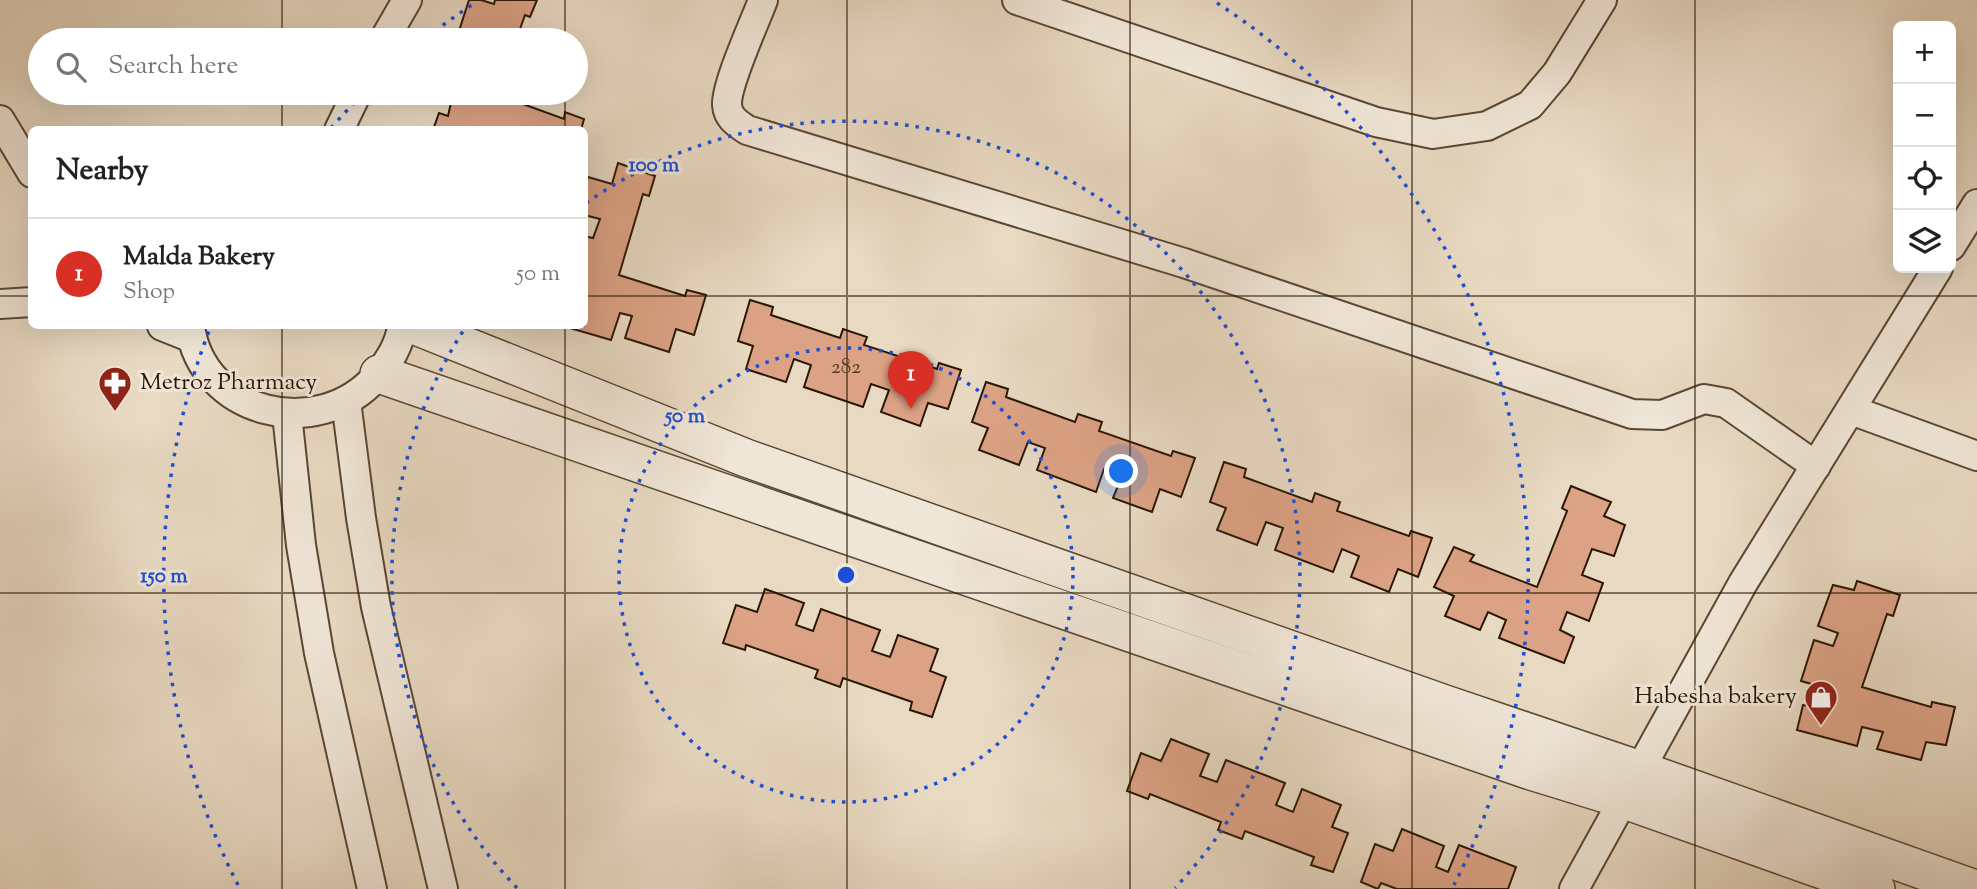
<!DOCTYPE html>
<html lang="en">
<head>
<meta charset="utf-8">
<style>
	:root { --surface:#fff; --page:#f6f6f6; --text:#222; --muted:#767676; --line:#e0e0e0; --accent:#d93025 }
	body { margin:0; font-family:"Sorts Mill Goudy",serif; background:var(--page); color:var(--text) }
	.controls { position:absolute; right:21px; top:21px; display:grid; overflow:hidden; border-radius:10px; box-shadow:0 7px 28px #0002 }
	.controls button { width:63px; height:63px; display:grid; place-items:center; padding:0; border:0; border-bottom:2px solid var(--line); background:var(--surface); color:var(--text); font:35px sans-serif }
	.you { position:absolute; left:1122px; top:472px; width:24px; height:24px; margin:-18px; border:5px solid #fff; border-radius:50%; background:#1a73e8; box-shadow:0 0 0 10px #1a73e833 }
	.badge { display:grid; place-items:center; width:46px; height:46px; border-radius:50%; background:var(--accent); color:#fff; font-size:23px; font-weight:700 }
	.pin { position:absolute; translate:-50% -58px; filter:drop-shadow(0 2px 4px #0008) }
	.pin::after { content:''; position:absolute; top:37px; width:24px; height:21px; background:inherit; clip-path:polygon(0 0,100% 0,50% 100%) }
	.list { margin:0; padding:0; list-style:none }
	h2 { display:flex; justify-content:space-between; align-items:center; height:91px; margin:0; padding:0 28px; font-size:30px }
	h2 small { font-size:23px; font-weight:400; color:var(--muted) }
	.list li { display:grid; grid-template-columns:46px 1fr auto; gap:21px; align-items:center; box-sizing:border-box; height:112px; padding:0 28px; border-top:2px solid var(--line) }
	.list b { display:block; font-size:26px; white-space:nowrap }
	.list p { margin:0; font-size:23px; white-space:nowrap; color:var(--muted) }
	.list em { font-size:23px; font-style:normal; color:var(--muted) }
	.icon { flex:none; width:38px; height:38px; fill:none; stroke:currentColor; stroke-width:2; stroke-linecap:round; stroke-linejoin:round }
	.map { position:relative; flex:none; width:1977px; height:889px; overflow:hidden }
	.search { position:absolute; background:var(--surface); box-shadow:0 7px 28px #0002; left:28px; top:28px; width:560px; height:77px; display:flex; align-items:center; gap:18px; box-sizing:border-box; padding:0 24px; border-radius:38px; color:var(--muted); font-size:26px }
	.panel { position:absolute; background:var(--surface); box-shadow:0 7px 28px #0002; left:28px; top:126px; width:560px; height:203px; border-radius:10px }
	.map>svg:first-child { display:block }
	.building { fill:#dca285; stroke:#291603; stroke-width:2 }
	.lines { fill:none; stroke-linecap:round; stroke-linejoin:round }
	.minor-casing { stroke:#594733; stroke-width:32 }
	.tertiary-casing { stroke:#594733; stroke-width:40 }
	.minor { stroke:#f0e6d7; stroke-width:28 }
	.tertiary { stroke:#f0e6d7; stroke-width:37 }
	.grid { fill:none; stroke:#291603; stroke-width:2; stroke-opacity:0.55 }
	.ring { fill:none; stroke:#1d4ed8; stroke-width:3.5; stroke-dasharray:3.5 7 }
	.labels { text-anchor:middle; dominant-baseline:central; stroke-width:6; stroke-linejoin:round; paint-order:stroke }
	.number-label { font-size:21px; fill:#563924 }
	.poi-label { font-size:24px; fill:#291603; stroke:#f0e6d7; text-anchor:start }
	.centre { fill:#1d4ed8; stroke:#f0e6d7; stroke-width:3.5 }
	.ring-label { font-size:21px; text-anchor:middle; font-weight:bold; fill:#1d4ed8; stroke:#f0e6d7; stroke-width:6; stroke-linejoin:round; paint-order:stroke }
</style>
</head>
<body>
<div class="map">
<svg width="1977" height="889" viewBox="0 0 1977 889">
	<rect width="100%" height="100%" fill="#e8d9c2"/>
	<filter id="stains"><feTurbulence type="fractalNoise" baseFrequency=".00286" numOctaves="4"/><feColorMatrix values="0 0 0 0 .2 0 0 0 0 .09 0 0 0 0 .02 0 0 0 .5 -.17"/></filter>
	<radialGradient id="worn" r=".72"><stop offset=".6" stop-color="#630" stop-opacity="0"/><stop offset="1" stop-color="#630" stop-opacity=".3"/></radialGradient>
	<g class="building">
		<path d="M469,0h12l13,4 1,-4h42l-7,17 -5,-2 -9,25h-36l-21,-9z"/>
		<path d="M449,93h50l-1,2 66,24 1,-7 19,7 -3,11h-148l6,-17 9,3 5,-22z"/>
		<path d="M618,163l37,13 -6,20 -6,-2 -24,81 66,21 2,-6 19,5 -12,40 -18,-6 -7,23 -44,-14 7,-22 -12,-3 -9,27 -48,-14h21v-90l9,2 7,-19 -16,-4v-27l4,-11 24,7z"/>
		<path d="M750,300l23,7 -2,8 69,23 3,-9 24,8 -3,8 73,24 2,-6 22,7 -13,39 -20,-6 -8,23 -39,-14 8,-22 -18,-6 -8,23 -59,-20 7,-22 -17,-6 -8,23 -40,-13 7,-23 -15,-5z"/>
		<path d="M986,382l22,7 -2,8 69,25 3,-8 24,8 -3,9 72,25 2,-5 22,7 -14,39 -21,-8 -8,23 -39,-14 9,-22 -18,-7 -8,23 -59,-22 8,-22 -17,-6 -9,23 -40,-15 9,-22 -16,-6z"/>
		<path d="M1224,462l22,7 -2,8 68,25 3,-9 25,9 -3,9 72,25 2,-5 21,7 -14,39 -20,-8 -9,23 -38,-15 8,-21 -17,-7 -9,23 -58,-22 8,-22 -17,-6 -9,23 -40,-15 9,-22 -16,-6z"/>
		<path d="M1571,486l40,16 -7,14 21,9 -11,31 -22,-7 -10,26 21,8 -14,38 -22,-9 -7,18 14,7 -10,26 -65,-25 7,-18 -18,-8 -8,18 -35,-14 9,-20 -20,-9 20,-40 20,8 -4,6 67,26 30,-76 -5,-3z"/>
		<path d="M1857,581l43,14 -7,21 -6,-2 -25,73 69,20 1,-5 23,5 -9,38 -20,-3 -5,18 -44,-11 6,-17 -21,-5 -5,19 -60,-16 6,-25 15,2 4,-20 -21,-6 13,-41 19,6 5,-13 -20,-7 15,-41 21,5z"/>
		<path d="M765,589l39,14 -8,22 17,6 8,-22 59,21 -8,21 18,6 8,-22 40,14 -8,22 16,6 -14,40 -22,-7 2,-8 -69,-24 -3,9 -25,-9 3,-8 -72,-25 -1,5 -22,-7 13,-38 21,7z"/>
		<path d="M1171,739l38,15 -9,22 17,6 9,-22 59,23 -9,22 17,7 9,-23 39,16 -9,22 16,6 -15,39 -22,-7 3,-8 -69,-26 -3,8 -24,-9 3,-8 -71,-28 -2,5 -21,-8 14,-38 20,8z"/>
		<path d="M1402,829l42,17 -8,21 12,5 11,-27 57,22 -8,22h-111l-16,-6 -3,6 -17,-7 14,-38 18,7z"/>
	</g>
	<g class="lines">
		<defs>
			<g id="minor">
				<path d="M763,0c-8,22 -37,84 -36,105 1,13 10,18 20,25l437,133 448,151 30,1 42,-16 22,4 90,63"/>
				<path d="M1017,0l359,122 57,12 54,-8 43,-21 27,-32 45,-73"/>
				<path d="M384,40l23,-40"/>
				<path d="M0,120l32,53"/>
				<path d="M339,130l18,-37"/>
				<path d="M1951,246l26,-42"/>
				<path d="M0,304l32,-2"/>
				<path d="M162,326l30,12"/>
				<path d="M190,326c12,89 128,116 186,51 12,-13 24,-33 26,-51"/>
				<path d="M346,401l15,117 15,89 67,282"/>
				<path d="M1851,410l126,46"/>
				<path d="M287,414l14,131 18,108 53,236"/>
				<path d="M1574,889l169,-306 195,-315"/>
			</g>
			<g id="tertiary">
				<path d="M416,326l330,132 699,246 195,66 335,119"/>
				<path d="M379,374l1152,397 91,28 254,90"/>
			</g>
		</defs>
		<use href="#minor" class="minor-casing"/>
		<use href="#tertiary" class="tertiary-casing"/>
		<use href="#minor" class="minor"/>
		<use href="#tertiary" class="tertiary"/>
	</g>
	<path class="grid" d="M282,0v40M565,0v40M847,0v889M1130,0v889M1412,0v889M1695,0v889M282,93v37M565,93v37M0,296h32M584,296h1393M282,326v563M565,326v563M0,593h1977"/>
	<g class="ring">
		<circle cx="846" cy="575" r="227"/>
		<path d="M517 888A454 454 0 0 1 465 328M586 203A454 454 0 0 1 1175 888"/>
		<path d="M238 885A682 682 0 0 1 209 331M331 128A682 682 0 0 1 364 93M426 38A682 682 0 0 1 475 3M1217 3A682 682 0 0 1 1454 885"/>
	</g>
	<defs>
		<symbol id="pharmacy-pin" viewBox="-11 -11 22 30"><path d="M0 17L-7.5 6A9.5 9.5 0 1 1 7.5 6Z" fill="#8f2418" stroke="#f0e6d7"/><path d="M-2-6h4v4h4v4h-4v4h-4v-4h-4v-4h4Z" fill="#fff"/></symbol>
		<symbol id="shop-pin" viewBox="-11 -11 22 30"><path d="M0 17L-7.5 6A9.5 9.5 0 1 1 7.5 6Z" fill="#8f2418" stroke="#f0e6d7"/><path d="M-5-2.5h2.3a2.7 3.5 0 0 1 5.4 0H5L5.5 6h-11ZM-1.5-2.5h3a1.5 2.3 0 0 0-3 0Z" fill="#fff"/></symbol>
	</defs>
	<g fill-rule="evenodd">
		<use href="#pharmacy-pin" x="96" y="364" width="38" height="52"/>
		<use href="#shop-pin" x="1802" y="678" width="38" height="52"/>
	</g>
	<g class="labels">
		<g class="number-label">
			<text x="846" y="368">282</text>
		</g>
		<g class="poi-label">
			<text x="140" y="383">Metroz Pharmacy</text>
			<text x="1797" y="697" text-anchor="end">Habesha bakery</text>
		</g>
	</g>
	<circle cx="846" cy="575" r="10" class="centre"/>
	<g class="ring-label">
		<text x="654" y="171">100 m</text>
		<text x="685" y="422">50 m</text>
		<text x="164" y="582">150 m</text>
	</g>
	<rect width="100%" height="100%" filter="url(#stains)"/>
	<rect width="100%" height="100%" fill="url(#worn)"/>
</svg>
<div class="controls">
<button>+</button>
<button>−</button>
<button><svg class="icon" aria-label="locate" viewBox="0 0 24 24"><circle cx="12" cy="12" r="6"/><path d="M12 2v4M12 18v4M2 12h4M18 12h4"/></svg></button>
<button><svg class="icon" aria-label="layers" viewBox="0 0 24 24"><path d="M12 4l9 5-9 5-9-5zM3 14l9 5 9-5"/></svg></button>
</div>
<div class="you"></div>
<div class="pin badge" style="left:911px;top:409px">1</div>
<div class="search"><svg class="icon" aria-label="search" viewBox="0 0 24 24"><circle cx="10" cy="10" r="6"/><path d="M15 15l6 6"/></svg>Search here</div>
<section class="panel">
<h2>Nearby<small></small></h2>
<ul class="list">
<li><span class="badge">1</span><div><b>Malda Bakery</b><p>Shop</p></div><em>50 m</em></li>
</ul>
</section>
</div>
</body>
</html>
